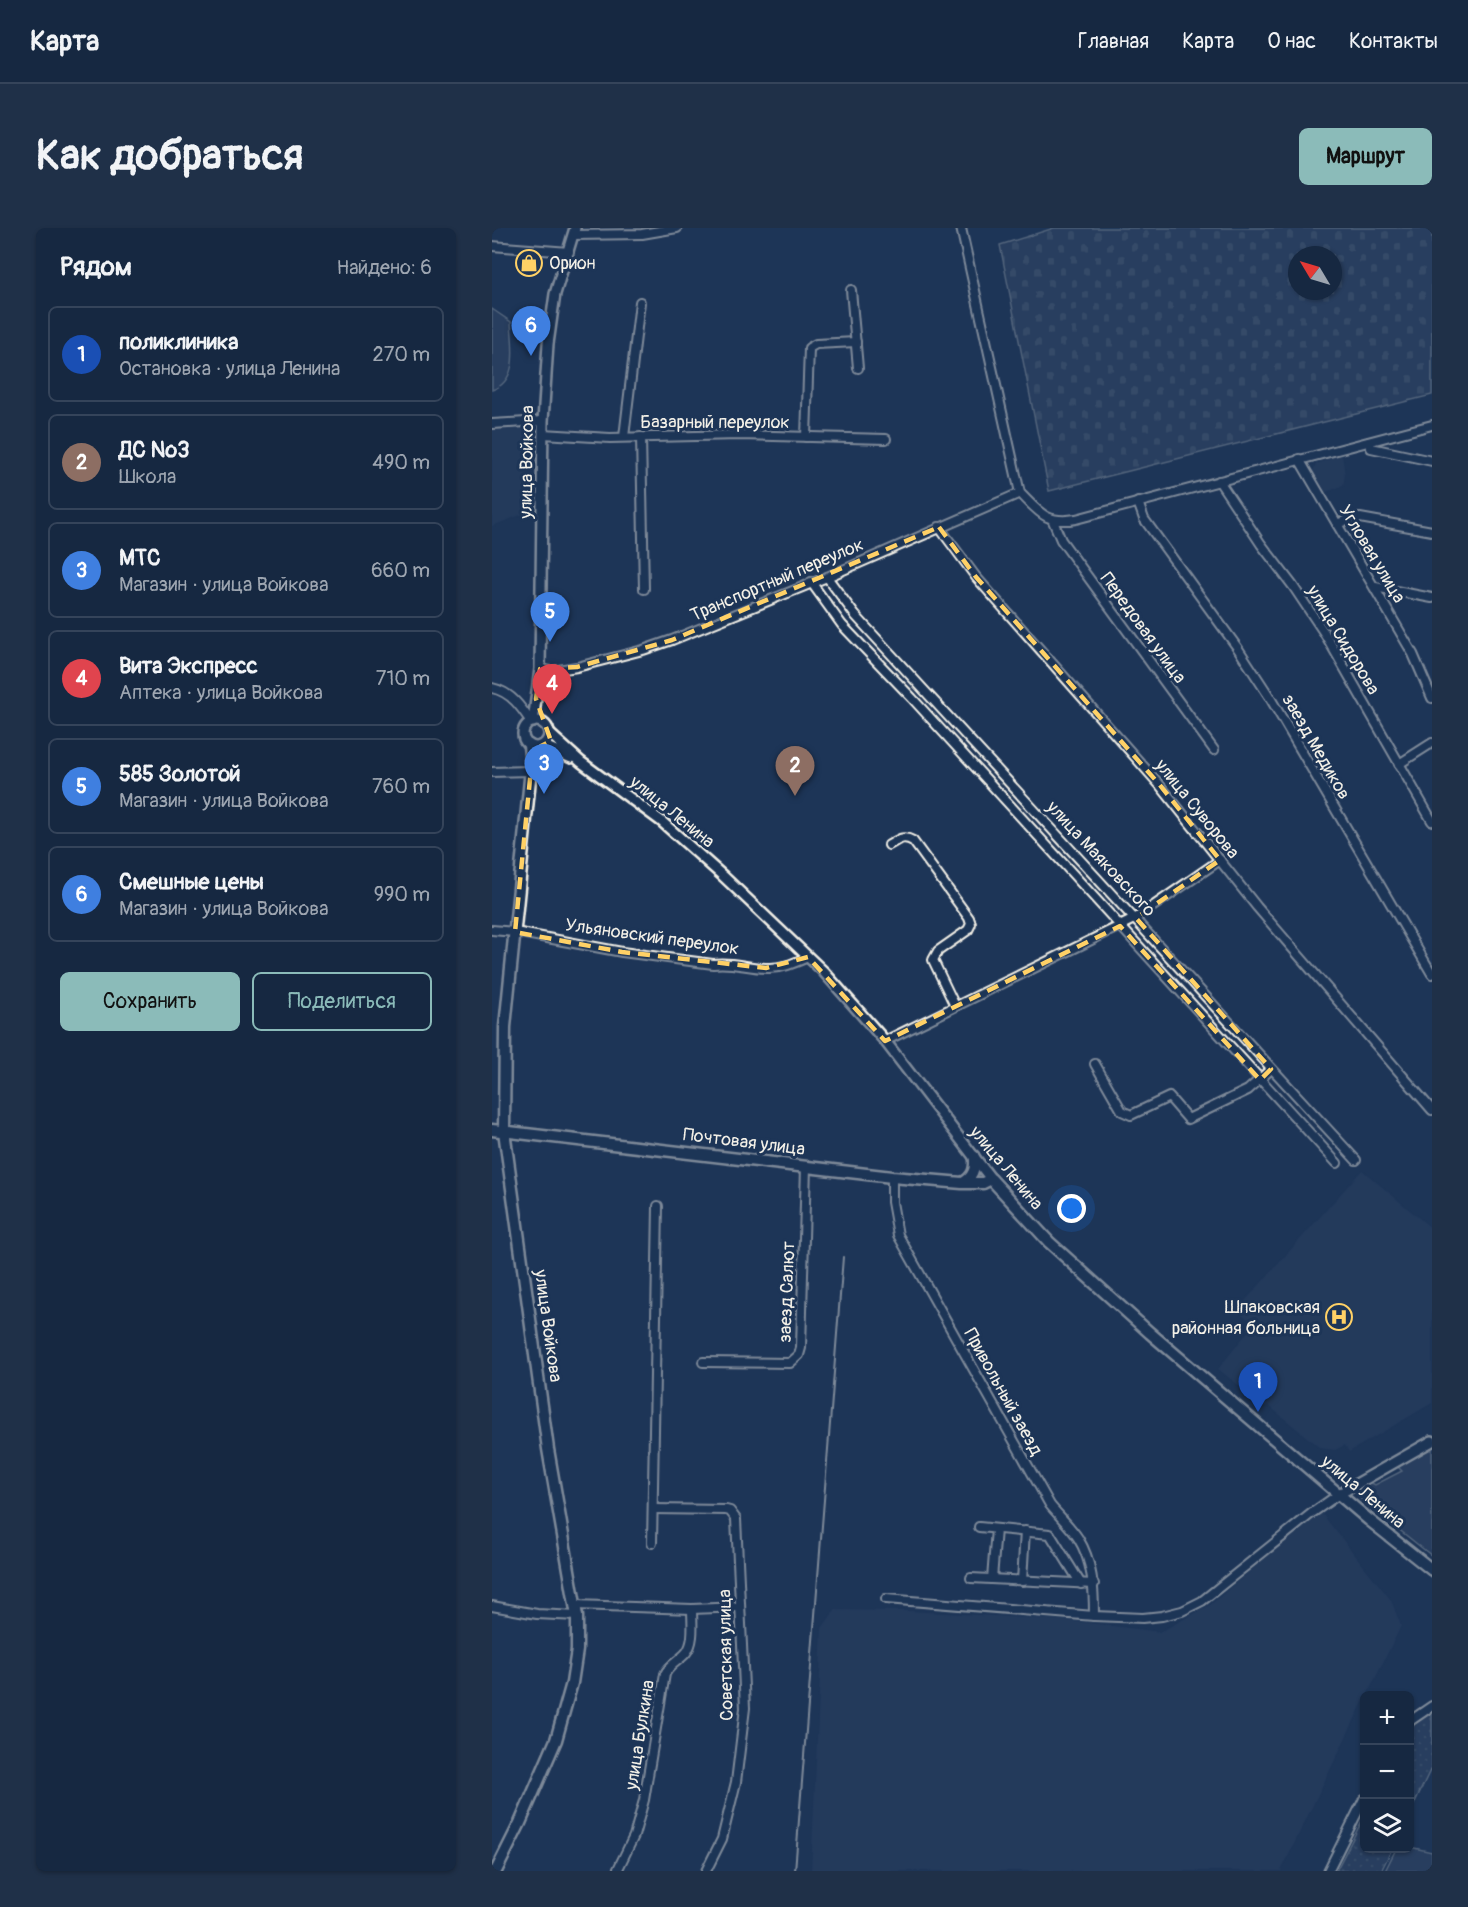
<!DOCTYPE html>
<html lang="ru">
<head>
<meta charset="utf-8">
<style>
	:root { --surface:#162841; --page:#1f3048; --text:#f1f3f6; --muted:#9ea6b1; --line:#35445a; --accent:#8bbbb9 }
	body { margin:0; font-family:Pangolin,sans-serif; background:var(--page); color:var(--text) }
	.controls { position:absolute; right:18px; bottom:18px; display:grid; overflow:hidden; border-radius:9px; box-shadow:0 2px 4px #0004 }
	.controls button { width:54px; height:54px; display:grid; place-items:center; padding:0; border:0; border-bottom:2px solid var(--line); background:var(--surface); color:var(--text); font:30px sans-serif }
	.compass { position:absolute; left:796px; top:18px; width:54px; height:54px; border-radius:50%; background:var(--surface); box-shadow:0 2px 4px #0004; rotate:308deg }
	.you { position:absolute; left:580px; top:981px; width:21px; height:21px; margin:-15px; border:4px solid #fff; border-radius:50%; background:#1a73e8; box-shadow:0 0 0 9px #1a73e833 }
	.badge { display:grid; place-items:center; width:39px; height:39px; border-radius:50%; background:var(--accent); color:#fff; font-size:20px; font-weight:700 }
	.pin { position:absolute; translate:-50% -50px; filter:drop-shadow(0 2px 3px #0008) }
	.pin::after { content:''; position:absolute; top:32px; width:21px; height:18px; background:inherit; clip-path:polygon(0 0,100% 0,50% 100%) }
	.list { margin:0; padding:0; list-style:none }
	h2 { display:flex; justify-content:space-between; align-items:center; height:78px; margin:0; padding:0 24px; font-size:26px }
	h2 small { font-size:20px; font-weight:400; color:var(--muted) }
	.list li { display:grid; grid-template-columns:39px 1fr auto; gap:18px; align-items:center; box-sizing:border-box; height:96px; margin:0 12px 12px; padding:0 12px; border:2px solid var(--line); border-radius:9px }
	.list b { display:block; font-size:22px; white-space:nowrap }
	.list p { margin:0; font-size:20px; white-space:nowrap; color:var(--muted) }
	.list em { font-size:20px; font-style:normal; color:var(--muted) }
	.actions { display:flex; gap:12px; padding:18px 24px }
	.actions a { flex:1; padding:14px 0; border:2px solid var(--accent); border-radius:9px; text-align:center; font-size:21px; color:var(--accent) }
	.actions .main { background:var(--accent); color:#111 }
	.icon { flex:none; width:33px; height:33px; fill:none; stroke:currentColor; stroke-width:2; stroke-linecap:round; stroke-linejoin:round }
	.map { position:relative; flex:none; width:940px; height:1643px; overflow:hidden; border-radius:9px }
	header { display:flex; align-items:center; gap:36px; box-sizing:border-box; height:84px; padding:0 30px; background:var(--surface); border-bottom:2px solid var(--line) }
	header strong { font-size:28px }
	nav { display:flex; gap:33px; margin-inline-start:auto; font-size:21px }
	.intro { display:flex; align-items:center; justify-content:space-between; box-sizing:border-box; height:144px; padding:0 36px }
	h1 { margin:0; font-size:42px }
	.button { padding:15px 27px; border-radius:9px; background:var(--accent); color:#111; font-size:21px; font-weight:700 }
	main { display:flex; gap:36px; padding:0 36px }
	aside { flex:1; background:var(--surface); border-radius:9px; box-shadow:0 2px 4px #0004 }
	.map>svg:first-child { display:block }
	.built { fill:#2a4060 }
	.green { fill:#354a67; stroke:#949ea8; stroke-width:1.5 }
	.cemetery { fill:url(#cemetery-stones); stroke:#949ea8; stroke-width:1.5; fill-rule:evenodd }
	.park { fill:url(#park-dots); stroke:#949ea8; stroke-width:1.5 }
	.lines { fill:none; stroke-linecap:round; stroke-linejoin:round }
	.minor-casing { stroke:#f4f1e8; stroke-width:12 }
	.tertiary-casing { stroke:#f4f1e8; stroke-width:14 }
	.secondary-casing { stroke:#f4f1e8; stroke-width:15 }
	.minor { stroke:#1d3557; stroke-width:8 }
	.tertiary { stroke:#1d3557; stroke-width:9 }
	.secondary { stroke:#1d3557; stroke-width:10 }
	.rail { stroke:#f4f1e8; stroke-width:2 }
	.marked { fill:none; stroke:#ffd166; stroke-width:4.5; stroke-dasharray:12 8; stroke-linejoin:round }
	.labels { text-anchor:middle; dominant-baseline:central; stroke-width:6; stroke-linejoin:round; paint-order:stroke }
	.poi-label { font-size:18px; fill:#f4f1e8; stroke:#1d3557; text-anchor:start }
	.street-label { font-size:18px; fill:#f4f1e8; stroke:#1d3557 }
</style>
</head>
<body>
<header>
<strong>Карта</strong>
<nav><a>Главная</a><a>Карта</a><a>О нас</a><a>Контакты</a></nav>
</header>
<div class="intro"><h1>Как добраться</h1><a class="button">Маршрут</a></div>
<main>
<aside>
<h2>Рядом<small>Найдено: 6</small></h2>
<ul class="list">
<li><span class="badge" style="background:#1a4fb4">1</span><div><b>поликлиника</b><p>Остановка · улица Ленина</p></div><em>270 m</em></li>
<li><span class="badge" style="background:#8d6e63">2</span><div><b>ДС №3</b><p>Школа</p></div><em>490 m</em></li>
<li><span class="badge" style="background:#3f7fe0">3</span><div><b>МТС</b><p>Магазин · улица Войкова</p></div><em>660 m</em></li>
<li><span class="badge" style="background:#e0444e">4</span><div><b>Вита Экспресс</b><p>Аптека · улица Войкова</p></div><em>710 m</em></li>
<li><span class="badge" style="background:#3f7fe0">5</span><div><b>585 Золотой</b><p>Магазин · улица Войкова</p></div><em>760 m</em></li>
<li><span class="badge" style="background:#3f7fe0">6</span><div><b>Смешные цены</b><p>Магазин · улица Войкова</p></div><em>990 m</em></li>
</ul>
<div class="actions"><a class="main">Сохранить</a><a>Поделиться</a></div>
</aside>
<div class="map">
<svg width="940" height="1643" viewBox="0 0 940 1643">
	<defs>
		<pattern id="cemetery-stones" width="16" height="16" patternUnits="userSpaceOnUse" patternTransform="scale(1.5)"><rect width="16" height="16" fill="#354a67"/><path d="M2 7V4a2 2 0 0 1 4 0v3zM10 15v-3a2 2 0 0 1 4 0v3z" fill="#53657d"/></pattern>
		<pattern id="park-dots" width="8" height="8" patternUnits="userSpaceOnUse" patternTransform="scale(1.5)"><rect width="8" height="8" fill="#354a67"/><path d="M2 2h.1M6 6h.1" fill="none" stroke="#53657d" stroke-width="1.8" stroke-linecap="round"/></pattern>
	</defs>
	<rect width="100%" height="100%" fill="#1d3557"/>
	<filter id="ink" filterUnits="userSpaceOnUse"><feTurbulence type="fractalNoise" baseFrequency=".0167" numOctaves="2"/><feDisplacementMap in="SourceGraphic" scale="12" xChannelSelector="R" yChannelSelector="G"/><feConvolveMatrix kernelMatrix="1 2 1 2 8 2 1 2 1" color-interpolation-filters="sRGB"/></filter>
	<g filter="url(#ink)">
		<g class="built">
			<path d="M44,195l-5,88 -39,15v-100z"/>
			<path d="M850,226l3,21 -2,11 -20,7 -10,-22 3,-7z"/>
			<path d="M870,942l70,59v174l-83,49 -4,-7 -10,5 -15,-2 -52,-43 -2,2 -48,-38 36,-45 -17,-14z"/>
			<path d="M827,1282l72,90 10,26 -34,69 -3,1v4l-83,171h-470l11,-243 13,-18 74,1 157,9 94,12 50,-27 46,-39z"/>
		</g>
		<g class="green">
			<path d="M0,81l19,13c1,23 9,58 -19,68z"/>
			<path d="M940,1219v109l-70,-56 -5,-6v-4l13,-8 5,3 27,-14 -4,-4z"/>
			<path d="M918,1619l22,5v19h-47l11,-22z"/>
		</g>
		<path class="cemetery" d="M562,0h378v167l-383,96 -49,-246zM805,27h36v36h-36z"/>
		<g class="park">
			<path d="M940,1484v54l-22,47v-81l5,-9z"/>
			<path d="M872,1589v31l28,1 -11,22h-45z"/>
		</g>
		<g class="lines">
			<defs>
				<g id="minor">
					<path d="M469,0l59,265c20,20 26,31 56,26l356,-94"/>
					<path d="M81,7l69,-1 35,-6"/>
					<path d="M0,18l77,6"/>
					<path d="M359,62l7,78"/>
					<path d="M0,196l51,-3"/>
					<path d="M51,206l67,4 129,-3 147,4"/>
					<path d="M132,209l16,-135"/>
					<path d="M149,209l3,152"/>
					<path d="M314,209l3,-89 7,-4 40,-2"/>
					<path d="M877,214l2,6 61,13"/>
					<path d="M807,231l114,195 19,44"/>
					<path d="M727,253l42,63 32,42 32,48 107,187"/>
					<path d="M646,274l6,17 93,128 32,49 163,278"/>
					<path d="M561,293l8,19 153,210"/>
					<path d="M845,296l15,-6h8l72,13"/>
					<path d="M447,299l37,50 183,207 98,123 175,203"/>
					<path d="M335,349l28,38 501,545"/>
					<path d="M319,354l31,43 70,73 425,465"/>
					<path d="M883,359l57,11"/>
					<path d="M48,441l11,2 26,-4 66,-17 29,-10 155,-63 193,-84"/>
					<path d="M0,460c19,4 29,19 39,34"/>
					<path d="M907,536l33,-21"/>
					<path d="M0,544l39,-1"/>
					<path d="M397,617c9,-5 14,-10 24,-4l56,77 2,6 -3,6 -30,21 -5,9 22,46"/>
					<path d="M0,702l23,2 107,20 91,12c19,-3 34,4 53,4 15,1 28,-5 42,-11"/>
					<path d="M393,813l251,-123 84,-58"/>
					<path d="M603,836l27,47 9,4 38,-18 19,22 60,-29 23,-21"/>
					<path d="M400,949v25l6,33 152,270c9,11 20,21 28,33 15,24 16,51 16,78"/>
					<path d="M211,1134l87,1 9,-8 2,-7 5,-182"/>
					<path d="M161,1281l73,1 4,1 6,8 9,189 -9,74 -14,57 -16,32"/>
					<path d="M487,1299l71,7 31,50"/>
					<path d="M160,1315l6,-337"/>
					<path d="M479,1350l123,6"/>
					<path d="M500,1351l4,-50"/>
					<path d="M530,1353l3,-50"/>
					<path d="M394,1371l208,17 49,2 19,-2 20,-5 20,-10 110,-88 27,-19"/>
					<path d="M83,1377l117,4 48,-2"/>
					<path d="M0,1378l45,8 40,2"/>
					<path d="M918,1493l22,-15"/>
					<path d="M125,1643l17,-35 10,-36 21,-126c5,-10 14,-13 21,-21 9,-11 6,-30 6,-44"/>
					<path d="M836,1643l36,-72"/>
				</g>
				<g id="tertiary">
					<circle cx="44" cy="506" r="13"/>
					<path d="M41,494l7,-53 3,-248 5,-77 7,-50 20,-66"/>
					<path d="M58,506l31,28 80,59 62,55 101,96 61,69 106,138"/>
					<path d="M51,517l28,13"/>
					<path d="M470,955c11,-6 14,-14 12,-27"/>
					<path d="M847,1266l93,-53"/>
				</g>
				<g id="secondary">
					<path d="M40,538l9,-20"/>
					<path d="M0,902l400,47 70,6h21l8,-4 58,63 101,91 219,187 63,50"/>
					<path d="M4,1643l24,-48 36,-83 16,-57 5,-33v-34l-29,-167 -44,-318 1,-104 26,-258 -2,-24"/>
				</g>
			</defs>
			<use href="#minor" class="minor-casing"/>
			<use href="#tertiary" class="tertiary-casing"/>
			<use href="#secondary" class="secondary-casing"/>
			<use href="#minor" class="minor"/>
			<use href="#tertiary" class="tertiary"/>
			<use href="#secondary" class="secondary"/>
			<path class="rail" d="M303,1643l48,-614"/>
		</g>
	</g>
	<path d="M0 0H940V1643H0ZM447,299l37,50 183,207 61,76 -84,58 135,151 -11,11 -140,-154 -235,115 -77,-84 -42,11 -144,-16 -107,-20 16,-163 10,-23 10,-5 -15,-42 4,-30 37,-2 95,-27z" fill="#1d3557" fill-opacity=".55" fill-rule="evenodd"/>
	<path class="marked" d="M447,299l37,50 183,207 61,76 -84,58 135,151 -11,11 -140,-154 -235,115 -77,-84 -42,11 -144,-16 -107,-20 16,-163 10,-23 10,-5 -15,-42 4,-30 37,-2 95,-27z"/>
	<defs>
		<symbol id="shop-ring" viewBox="-11 -11 22 22"><circle r="9.5" fill="#1d3557" stroke="#ffd166" stroke-width="1.5"/><path d="M-5-2.5h2.3a2.7 3.5 0 0 1 5.4 0H5L5.5 6h-11ZM-1.5-2.5h3a1.5 2.3 0 0 0-3 0Z" fill="#ffd166"/></symbol>
		<symbol id="hospital-ring" viewBox="-11 -11 22 22"><circle r="9.5" fill="#1d3557" stroke="#ffd166" stroke-width="1.5"/><path d="M-5-5h3v3.5h4V-5h3V5h-3V1.5h-4V5h-3Z" fill="#ffd166"/></symbol>
	</defs>
	<g fill-rule="evenodd">
		<use href="#shop-ring" x="22" y="20" width="30" height="30"/>
		<use href="#hospital-ring" x="832" y="1074" width="30" height="30"/>
	</g>
	<g class="labels">
		<g class="poi-label">
			<text x="57" y="35">Орион</text>
			<text x="828" y="1079" text-anchor="end">Шпаковская<tspan x="828" dy="21">районная больница</tspan></text>
		</g>
		<g class="street-label">
			<text x="223" y="194">Базарный переулок</text>
			<text transform="translate(35 234) rotate(-89)">улица Войкова</text>
			<text transform="translate(880 326) rotate(59)">Угловая улица</text>
			<text transform="translate(285 352) rotate(-23)">Транспортный переулок</text>
			<text transform="translate(651 400) rotate(54)">Передовая улица</text>
			<text transform="translate(851 412) rotate(59)">улица Сидорова</text>
			<text transform="translate(824 519) rotate(60)">заезд Медиков</text>
			<text transform="translate(705 581) rotate(51)">улица Суворова</text>
			<text transform="translate(180 584) rotate(39)">улица Ленина</text>
			<text transform="translate(609 631) rotate(47)">улица Маяковского</text>
			<text transform="translate(160 709) rotate(8)">Ульяновский переулок</text>
			<text transform="translate(252 914) rotate(7)">Почтовая улица</text>
			<text transform="translate(514 940) rotate(50)">улица Ленина</text>
			<text transform="translate(295 1064) rotate(-88)">заезд Салют</text>
			<text transform="translate(56 1098) rotate(82)">улица Войкова</text>
			<text transform="translate(511 1164) rotate(61)">Привольный заезд</text>
			<text transform="translate(871 1264) rotate(40)">улица Ленина</text>
			<text transform="translate(234 1427) rotate(-91)">Советская улица</text>
			<text transform="translate(148 1507) rotate(-81)">улица Булкина</text>
		</g>
	</g>
</svg>
<div class="controls">
<button>+</button>
<button>−</button>
<button><svg class="icon" aria-label="layers" viewBox="0 0 24 24"><path d="M12 4l9 5-9 5-9-5zM3 14l9 5 9-5"/></svg></button>
</div>
<svg class="compass" viewBox="-18 -18 36 36"><path d="M0-13l5 13h-10z" fill="#e53935"/><path d="M0 13l5-13h-10z" fill="#9ea6b1"/></svg>
<div class="you"></div>
<div class="pin badge" style="left:766px;top:1184px;background:#1a4fb4">1</div>
<div class="pin badge" style="left:303px;top:568px;background:#8d6e63">2</div>
<div class="pin badge" style="left:52px;top:566px;background:#3f7fe0">3</div>
<div class="pin badge" style="left:60px;top:486px;background:#e0444e">4</div>
<div class="pin badge" style="left:58px;top:414px;background:#3f7fe0">5</div>
<div class="pin badge" style="left:39px;top:128px;background:#3f7fe0">6</div>
</div>
</main>
</body>
</html>
